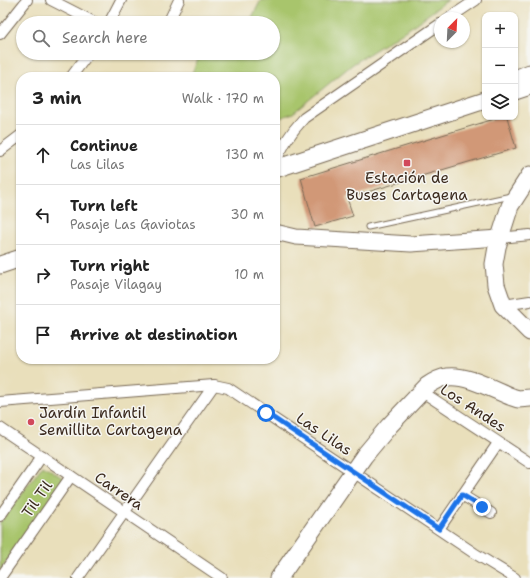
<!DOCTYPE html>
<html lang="en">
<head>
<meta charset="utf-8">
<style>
	:root { --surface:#fff; --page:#f2f2f2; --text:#222; --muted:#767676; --line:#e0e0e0 }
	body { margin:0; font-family:"Shantell Sans",sans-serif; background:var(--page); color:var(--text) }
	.controls { position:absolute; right:12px; top:12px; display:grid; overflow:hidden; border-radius:8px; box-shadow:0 1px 3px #0004 }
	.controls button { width:36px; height:36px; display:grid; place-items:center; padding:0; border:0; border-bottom:1px solid var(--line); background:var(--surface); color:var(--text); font:20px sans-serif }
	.compass { position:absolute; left:434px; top:12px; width:36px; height:36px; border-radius:50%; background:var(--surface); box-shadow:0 1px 3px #0004; rotate:24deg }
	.stop { position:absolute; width:12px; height:12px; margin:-9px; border:3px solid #1a73e8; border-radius:50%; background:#fff }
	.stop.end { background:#1a73e8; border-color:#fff; box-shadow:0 1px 4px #0008 }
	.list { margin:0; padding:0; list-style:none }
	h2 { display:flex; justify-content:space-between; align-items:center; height:52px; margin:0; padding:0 16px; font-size:17px }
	h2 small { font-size:13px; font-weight:400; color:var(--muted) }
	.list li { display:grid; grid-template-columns:26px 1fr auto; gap:12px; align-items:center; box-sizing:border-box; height:60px; padding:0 16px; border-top:1px solid var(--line) }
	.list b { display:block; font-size:15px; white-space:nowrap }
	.list p { margin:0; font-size:13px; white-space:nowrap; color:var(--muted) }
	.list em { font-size:13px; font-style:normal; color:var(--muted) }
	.icon { flex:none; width:22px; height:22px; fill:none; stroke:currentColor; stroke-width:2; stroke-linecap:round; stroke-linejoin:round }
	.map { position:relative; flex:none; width:530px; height:578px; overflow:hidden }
	.search { position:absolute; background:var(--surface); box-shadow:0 1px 3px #0004; left:16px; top:16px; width:264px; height:44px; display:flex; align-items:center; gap:10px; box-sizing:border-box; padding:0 14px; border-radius:22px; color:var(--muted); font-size:15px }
	.panel { position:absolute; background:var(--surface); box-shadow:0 1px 3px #0004; left:16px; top:72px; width:264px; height:292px; border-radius:16px }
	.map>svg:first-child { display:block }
	.green { fill:#a8c56c; stroke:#727845 }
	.building { fill:#d19877 }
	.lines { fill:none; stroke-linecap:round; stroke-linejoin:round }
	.lane-casing { stroke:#786955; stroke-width:7 }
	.street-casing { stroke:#786955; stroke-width:12 }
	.secondary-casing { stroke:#786955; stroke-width:17 }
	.primary-casing { stroke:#786955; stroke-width:19 }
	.lane { stroke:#fff; stroke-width:5 }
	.street { stroke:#fff; stroke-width:10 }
	.secondary { stroke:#fff; stroke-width:15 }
	.primary { stroke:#fff; stroke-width:17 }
	.route { stroke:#1a73e8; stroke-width:5 }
	.poi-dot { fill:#d1495b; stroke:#f6f6f2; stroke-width:1.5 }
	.labels { text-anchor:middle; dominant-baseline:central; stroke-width:3; stroke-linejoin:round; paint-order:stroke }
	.poi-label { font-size:15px; fill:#3b2a1e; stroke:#f6f6f2 }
	.street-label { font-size:15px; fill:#3b2a1e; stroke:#f6f6f2 }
</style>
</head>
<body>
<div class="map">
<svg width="530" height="578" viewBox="0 0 530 578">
	<rect width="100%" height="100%" fill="#f6f6f2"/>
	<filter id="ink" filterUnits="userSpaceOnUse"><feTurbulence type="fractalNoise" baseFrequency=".025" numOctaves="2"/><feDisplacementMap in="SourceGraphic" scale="8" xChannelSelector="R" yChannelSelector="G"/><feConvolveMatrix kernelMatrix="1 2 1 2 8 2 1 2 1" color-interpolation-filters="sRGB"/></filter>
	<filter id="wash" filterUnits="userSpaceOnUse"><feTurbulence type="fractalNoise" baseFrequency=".012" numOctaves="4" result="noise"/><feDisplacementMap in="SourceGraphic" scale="16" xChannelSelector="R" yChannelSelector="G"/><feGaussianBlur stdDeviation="0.9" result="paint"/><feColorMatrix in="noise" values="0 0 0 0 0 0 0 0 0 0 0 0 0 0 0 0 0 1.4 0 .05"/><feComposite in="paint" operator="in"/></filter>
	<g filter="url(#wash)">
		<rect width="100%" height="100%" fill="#e9dfbb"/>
		<g class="green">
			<path d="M261,0h187l-37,27 -58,37 -60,49 -18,7v-43h-85l11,-24h21l8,4 2,-4h41v-30h-24z"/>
			<path d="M43,465l21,14 -64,92v-48z"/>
		</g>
		<g id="blocks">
			<path class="building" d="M501,117h6l9,31 -169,50 6,18 -38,11 -14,-49z"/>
		</g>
	</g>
	<g filter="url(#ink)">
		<use href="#blocks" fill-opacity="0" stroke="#786955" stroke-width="1"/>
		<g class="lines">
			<defs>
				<path id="lane" d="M368,227l143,-31"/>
				<g id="street">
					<path d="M51,0l45,23"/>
					<path d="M449,18l27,-18"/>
					<path d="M109,23l12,-23"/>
					<path d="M168,23l11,-23"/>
					<path d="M0,34l27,-34"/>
					<path d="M71,77l18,-24"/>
					<path d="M0,151l21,-16"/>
					<path d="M275,165c6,-19 16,-33 29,-47l136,-94"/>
					<path d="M499,238l31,-3"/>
					<path d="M503,305l27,-4"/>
					<path d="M421,391l109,72"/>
					<path d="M0,402l214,-17 14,3 246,165 41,25"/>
					<path d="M0,428l222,150"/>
					<path d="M462,495l29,18"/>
					<path d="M0,516l42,-60"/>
					<path d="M439,529l59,-86"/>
					<path d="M0,578l71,-102"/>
					<path d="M78,578l136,-193"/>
				</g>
				<path id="secondary" d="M275,232l21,5 115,7 88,-6"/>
				<g id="primary">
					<path d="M515,79l15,-6"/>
					<path d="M515,91l15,-5"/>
					<path d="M275,169l210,-69"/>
					<path d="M530,175l-20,31 -13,41 -3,17 2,21 7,20 27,27"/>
					<path d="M0,265l21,-7"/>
					<path d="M279,578l85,-122 25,-30 38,-40c6,-4 13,-8 20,-9 19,-3 47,13 65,20l6,2 12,-1"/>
				</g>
			</defs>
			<use href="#lane" class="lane-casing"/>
			<use href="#street" class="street-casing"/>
			<use href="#secondary" class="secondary-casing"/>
			<use href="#primary" class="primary-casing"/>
			<use href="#lane" class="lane"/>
			<use href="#street" class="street"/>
			<use href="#secondary" class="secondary"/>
			<use href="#primary" class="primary"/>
		</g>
	</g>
	<g class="lines" filter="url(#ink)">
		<path class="route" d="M266,413l173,116 23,-34 20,12"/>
	</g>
	<g class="poi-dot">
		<rect x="403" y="159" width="8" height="8" rx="2"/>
		<circle cx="31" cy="422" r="4"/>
	</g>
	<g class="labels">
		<g class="poi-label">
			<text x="407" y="178">Estación de<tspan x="407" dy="17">Buses Cartagena</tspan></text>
			<text x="39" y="413" text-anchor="start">Jardín Infantil<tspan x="39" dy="17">Semillita Cartagena</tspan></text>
		</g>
		<g class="street-label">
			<text transform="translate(473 408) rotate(33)">Los Andes</text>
			<text transform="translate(324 434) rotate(34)">Las Lilas</text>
			<text transform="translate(119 491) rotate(34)">Carrera</text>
			<text transform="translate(37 499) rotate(-55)">Til Til</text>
		</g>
	</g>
</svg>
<div class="controls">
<button>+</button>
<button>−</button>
<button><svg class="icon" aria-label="layers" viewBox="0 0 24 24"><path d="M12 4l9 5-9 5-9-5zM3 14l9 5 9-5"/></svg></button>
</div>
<svg class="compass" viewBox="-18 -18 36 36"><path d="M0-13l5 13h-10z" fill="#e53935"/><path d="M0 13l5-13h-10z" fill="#767676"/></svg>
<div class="stop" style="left:266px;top:413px"></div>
<div class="stop end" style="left:482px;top:507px"></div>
<div class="search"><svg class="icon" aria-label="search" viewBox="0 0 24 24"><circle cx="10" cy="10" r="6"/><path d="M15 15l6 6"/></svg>Search here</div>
<section class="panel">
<h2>3 min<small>Walk · 170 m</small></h2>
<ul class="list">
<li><svg class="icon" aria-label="ahead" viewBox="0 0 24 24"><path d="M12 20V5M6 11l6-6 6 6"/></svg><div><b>Continue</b><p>Las Lilas</p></div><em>130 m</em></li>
<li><svg class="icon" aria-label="left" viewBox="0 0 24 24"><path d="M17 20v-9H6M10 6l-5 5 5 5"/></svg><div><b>Turn left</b><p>Pasaje Las Gaviotas</p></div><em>30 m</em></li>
<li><svg class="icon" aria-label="right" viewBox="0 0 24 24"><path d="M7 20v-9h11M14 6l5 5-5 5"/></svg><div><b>Turn right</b><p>Pasaje Vilagay</p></div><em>10 m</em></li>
<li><svg class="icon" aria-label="arrive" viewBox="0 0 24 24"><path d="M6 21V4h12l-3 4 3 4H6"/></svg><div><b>Arrive at destination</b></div></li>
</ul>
</section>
</div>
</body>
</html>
